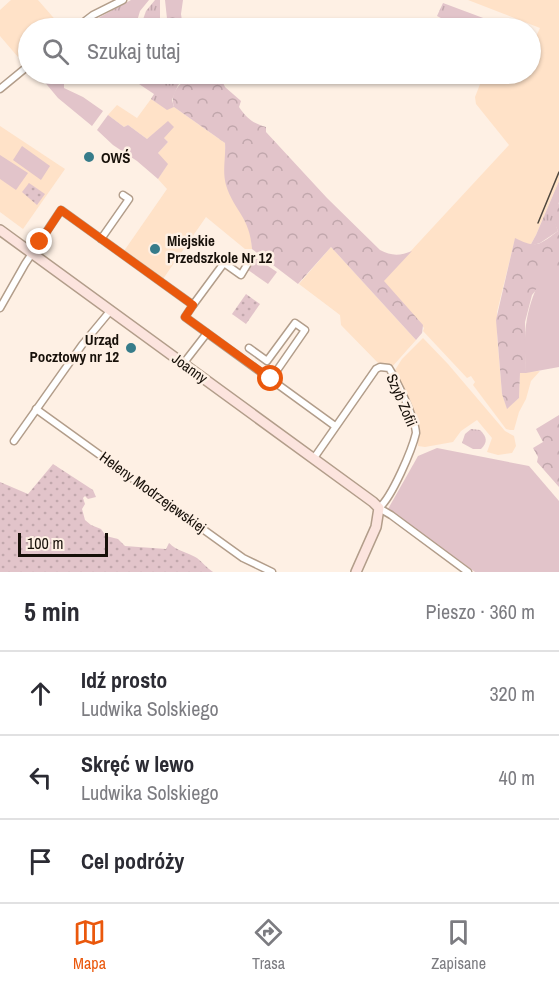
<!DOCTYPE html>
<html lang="pl">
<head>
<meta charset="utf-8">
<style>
	:root { --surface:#fff; --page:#f2f2f3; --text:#2b2b33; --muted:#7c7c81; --line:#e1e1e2; --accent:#ea580c }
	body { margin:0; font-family:"Archivo Narrow",sans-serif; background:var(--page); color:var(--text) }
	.scale { position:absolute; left:18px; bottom:15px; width:90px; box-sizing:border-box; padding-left:6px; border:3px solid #171009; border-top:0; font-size:16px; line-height:21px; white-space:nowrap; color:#171009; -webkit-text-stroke:4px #fef0e4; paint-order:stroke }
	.stop { position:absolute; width:18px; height:18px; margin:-14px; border:4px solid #ea580c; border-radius:50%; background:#fff }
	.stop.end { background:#ea580c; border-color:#fff; box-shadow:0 2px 6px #0008 }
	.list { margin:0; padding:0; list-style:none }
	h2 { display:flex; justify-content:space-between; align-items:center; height:78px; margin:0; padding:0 24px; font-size:26px }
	h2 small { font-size:20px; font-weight:400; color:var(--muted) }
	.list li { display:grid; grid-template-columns:39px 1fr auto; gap:18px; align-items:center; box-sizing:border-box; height:84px; padding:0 24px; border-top:2px solid var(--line) }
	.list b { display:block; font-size:22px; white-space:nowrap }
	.list p { margin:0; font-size:20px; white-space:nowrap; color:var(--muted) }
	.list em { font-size:20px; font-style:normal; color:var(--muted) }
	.icon { flex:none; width:33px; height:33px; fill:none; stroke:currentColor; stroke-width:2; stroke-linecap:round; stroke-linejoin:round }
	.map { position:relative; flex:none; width:559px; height:572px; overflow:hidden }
	.search { position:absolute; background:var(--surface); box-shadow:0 2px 4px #0004; left:18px; right:18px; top:18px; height:66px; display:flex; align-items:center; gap:15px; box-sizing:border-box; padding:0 21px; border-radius:33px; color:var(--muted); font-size:22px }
	.sheet { height:330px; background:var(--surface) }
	nav { display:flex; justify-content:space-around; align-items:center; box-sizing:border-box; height:84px; border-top:2px solid var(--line); background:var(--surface); font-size:16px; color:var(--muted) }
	nav a { display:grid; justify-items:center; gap:3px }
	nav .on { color:var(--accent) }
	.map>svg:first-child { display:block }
	.built { fill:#ffe2c8 }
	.grass { fill:url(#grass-tufts) }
	.forest { fill:url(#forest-crowns) }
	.park { fill:url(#park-dots) }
	.garden { fill:#e2c4ca }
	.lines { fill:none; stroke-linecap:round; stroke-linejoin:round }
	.street-casing { stroke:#b29d8a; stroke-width:9 }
	.secondary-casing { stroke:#b29d8a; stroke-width:12 }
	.street { stroke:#fff; stroke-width:6 }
	.secondary { stroke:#fce4de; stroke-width:9 }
	.rail { stroke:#4f473e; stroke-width:1.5 }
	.route { stroke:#ea580c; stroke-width:8 }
	.poi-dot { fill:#377c8a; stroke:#fef0e4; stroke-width:2 }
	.labels { text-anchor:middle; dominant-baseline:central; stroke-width:5; stroke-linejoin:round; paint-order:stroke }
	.poi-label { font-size:15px; font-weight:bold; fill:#171009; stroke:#fef0e4; text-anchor:start }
	.street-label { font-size:15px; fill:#171009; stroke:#fef0e4 }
</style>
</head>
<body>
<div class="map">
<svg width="559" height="572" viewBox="0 0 559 572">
	<defs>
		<pattern id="grass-tufts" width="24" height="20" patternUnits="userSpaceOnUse" patternTransform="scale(1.5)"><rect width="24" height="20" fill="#e2c4ca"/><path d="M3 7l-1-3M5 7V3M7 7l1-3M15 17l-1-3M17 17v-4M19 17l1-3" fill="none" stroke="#c1a7ac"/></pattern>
		<pattern id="forest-crowns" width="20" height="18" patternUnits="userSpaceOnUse" patternTransform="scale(1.5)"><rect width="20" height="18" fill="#e2c4ca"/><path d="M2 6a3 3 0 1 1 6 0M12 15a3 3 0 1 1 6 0" fill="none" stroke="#c1a7ac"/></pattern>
		<pattern id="park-dots" width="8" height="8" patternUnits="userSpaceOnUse" patternTransform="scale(1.5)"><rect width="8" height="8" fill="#e2c4ca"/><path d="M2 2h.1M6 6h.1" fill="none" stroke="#c1a7ac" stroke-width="1.8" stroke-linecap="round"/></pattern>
	</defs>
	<rect width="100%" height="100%" fill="#fef0e4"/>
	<g class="built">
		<path d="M11,0h27l21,24 -6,4h-25v20l-10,9 -18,-21v-26z"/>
		<path d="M468,0h91v181l-23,54 -6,11 -15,-7 -18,73v22l5,60 5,14 12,-10 1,-26 20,-1 -9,10 -5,18 -7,13 -5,18h-4l-4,-1 -33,-44 2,-3 -4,-6 -4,2 -44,-47 1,-3 -41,-47 126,-136 -33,-41 -1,-7 9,-23h46l1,-27 9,-19z"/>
		<path d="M151,99l16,10 7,-2 51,36v34l6,19 16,27 4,12 1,14h-7l-39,-32 -43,62 -39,-28 43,-62 -9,-10 7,-11 -7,-15 10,-11 -11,-11 -10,8 -19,-14 -4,2 -16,-12 9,-10 20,13z"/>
		<path d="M0,126l65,43 -42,60 -23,-17z"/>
		<path d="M331,247l85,93 -25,28h-8l-42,-43 -1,-10 -41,-31z"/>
		<path d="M423,338l25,26 57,67 9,5 2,10 -4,7 -14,2 -11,-3 5,-14 -15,-18 -16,11 -8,11 -28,5 -7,-1v-20l-23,-56 7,-11z"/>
	</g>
	<g class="grass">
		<path d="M131,0h18l-9,11 -5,17h-50l15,-11z"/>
		<path d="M155,0h5v28h-20l6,-17z"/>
		<path d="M443,3l67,25h-50l-23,-12z"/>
		<path d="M132,74h59v1l-13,10 -6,15 2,7 -7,3 -16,-11 3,-5 -21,-14z"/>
		<path d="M559,181c0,6 0,15 0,21 -3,10 -6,19 -1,29l-18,12 -10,3 6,-11z"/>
		<path d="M471,429l9,1c7,7 8,12 1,19h-8l-11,-6 3,-9z"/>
	</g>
	<g class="forest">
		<path d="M165,0h18l-2,14 2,14h-15z"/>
		<path d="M191,74h28l6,13 16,14 -2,6c8,12 14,16 27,20v5l61,66 53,52c11,6 20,6 32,1l-28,30 39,44 -1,8 -6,7 -85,-93 -33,37 -46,-35c-2,-32 -18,-38 -26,-64 -4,-14 0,-28 -1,-42l-51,-36c-5,-16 7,-23 17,-33z"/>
		<path d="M559,203v66h-6l-21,26 -7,27 1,51h-6l-1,25 -12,11 -5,-15 -6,-74 19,-82c22,11 24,7 43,-7 -5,-10 -6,-19 1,-28z"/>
		<path d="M559,415v72l-22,-25 1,-5 -5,-9 10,-6 -7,-13z"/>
	</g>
	<g class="park">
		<path d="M29,183l16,11 -8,11 -15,-13z"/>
		<path d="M246,294l14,10 -14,20 -14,-10z"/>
		<path d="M53,464l40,26 3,7 -8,2 -3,-3 -2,2 2,6 -3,5 3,11 6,5 10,4 5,7 12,3 7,7 41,3 3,-6c8,8 18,9 28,15 5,4 10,10 16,14h-213v-90l28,12z"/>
	</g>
	<g class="garden">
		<path d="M38,74h26v14l19,9 20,14 -11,15 -34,-28z"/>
		<path d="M108,115l16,12 4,-2 19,14 21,-18 6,6 -10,11 4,4 -10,11 10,11 -10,15 -21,-18 -24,-16 -16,-15z"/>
		<path d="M22,146l28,20 -9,14 -28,-20z"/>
		<path d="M0,155l28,18 -12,17 -16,-11z"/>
		<path d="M256,258l21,14 -9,12 -20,-14z"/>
		<path d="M545,269h14v98l-33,6c-3,-46 -1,-63 19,-104z"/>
		<path d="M437,448l92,18 30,35v71h-84l-87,-63 30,-53z"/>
	</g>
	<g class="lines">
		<defs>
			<g id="street">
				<path d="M76,28l17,-13 30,-15"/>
				<path d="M0,89l28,-23"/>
				<path d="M101,239l28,-40 -6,-4"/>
				<path d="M193,305l31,-42 17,12 6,-10"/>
				<path d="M0,308l25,-44 36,-54 132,95 -8,12 150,109"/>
				<path d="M249,348l18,13 28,-38 10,7 -34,49"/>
				<path d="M183,364l24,-31"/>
				<path d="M36,409l207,149 29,14"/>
				<path d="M14,441l68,-96 29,-35"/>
				<path d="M314,458l62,-89 4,-2 9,1c8,13 26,50 27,65 -4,17 -24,64 -37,75l12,7 77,57"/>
			</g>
			<path id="secondary" d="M0,230l373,272 6,6 -3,19 -20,45"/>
		</defs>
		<use href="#street" class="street-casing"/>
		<use href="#secondary" class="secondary-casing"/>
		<use href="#street" class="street"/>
		<use href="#secondary" class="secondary"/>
		<path class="rail" d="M538,223l21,-51"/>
	</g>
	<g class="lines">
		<path class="route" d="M40,242l21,-32 132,95 -8,12 86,62"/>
	</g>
	<g class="poi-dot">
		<circle cx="89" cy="157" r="6"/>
		<circle cx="155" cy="249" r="6"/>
		<circle cx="131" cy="348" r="6"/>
	</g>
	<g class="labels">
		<g class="poi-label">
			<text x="101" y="157">OWŚ</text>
			<text x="167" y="240">Miejskie<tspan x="167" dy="17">Przedszkole Nr 12</tspan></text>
			<text x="119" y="339" text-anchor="end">Urząd<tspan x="119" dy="17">Pocztowy nr 12</tspan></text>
		</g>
		<g class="street-label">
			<text transform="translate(190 368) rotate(36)">Joanny</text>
			<text transform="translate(402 400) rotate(67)">Szyb Zofii</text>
			<text transform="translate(153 492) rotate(36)">Heleny Modrzejewskiej</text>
		</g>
	</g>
</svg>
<div class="scale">100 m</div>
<div class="stop" style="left:271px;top:379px"></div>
<div class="stop end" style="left:40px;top:242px"></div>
<div class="search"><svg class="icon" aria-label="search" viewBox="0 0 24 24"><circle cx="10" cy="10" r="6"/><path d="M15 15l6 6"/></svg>Szukaj tutaj</div>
</div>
<section class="sheet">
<h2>5 min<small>Pieszo · 360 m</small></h2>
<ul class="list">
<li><svg class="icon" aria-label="ahead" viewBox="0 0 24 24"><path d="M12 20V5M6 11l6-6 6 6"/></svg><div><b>Idź prosto</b><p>Ludwika Solskiego</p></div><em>320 m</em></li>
<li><svg class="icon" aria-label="left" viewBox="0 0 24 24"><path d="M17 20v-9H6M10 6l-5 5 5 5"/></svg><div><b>Skręć w lewo</b><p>Ludwika Solskiego</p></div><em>40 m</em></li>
<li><svg class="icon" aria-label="arrive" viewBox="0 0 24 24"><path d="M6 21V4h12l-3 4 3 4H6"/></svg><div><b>Cel podróży</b></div></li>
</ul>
</section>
<nav>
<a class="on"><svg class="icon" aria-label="map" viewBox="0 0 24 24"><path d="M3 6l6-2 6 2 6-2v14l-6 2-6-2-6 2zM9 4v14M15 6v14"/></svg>Mapa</a>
<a><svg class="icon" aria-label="directions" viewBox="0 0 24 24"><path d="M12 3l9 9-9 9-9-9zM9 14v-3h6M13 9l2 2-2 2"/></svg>Trasa</a>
<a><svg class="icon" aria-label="saved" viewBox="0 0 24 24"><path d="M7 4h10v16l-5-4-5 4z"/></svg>Zapisane</a>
</nav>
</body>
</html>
